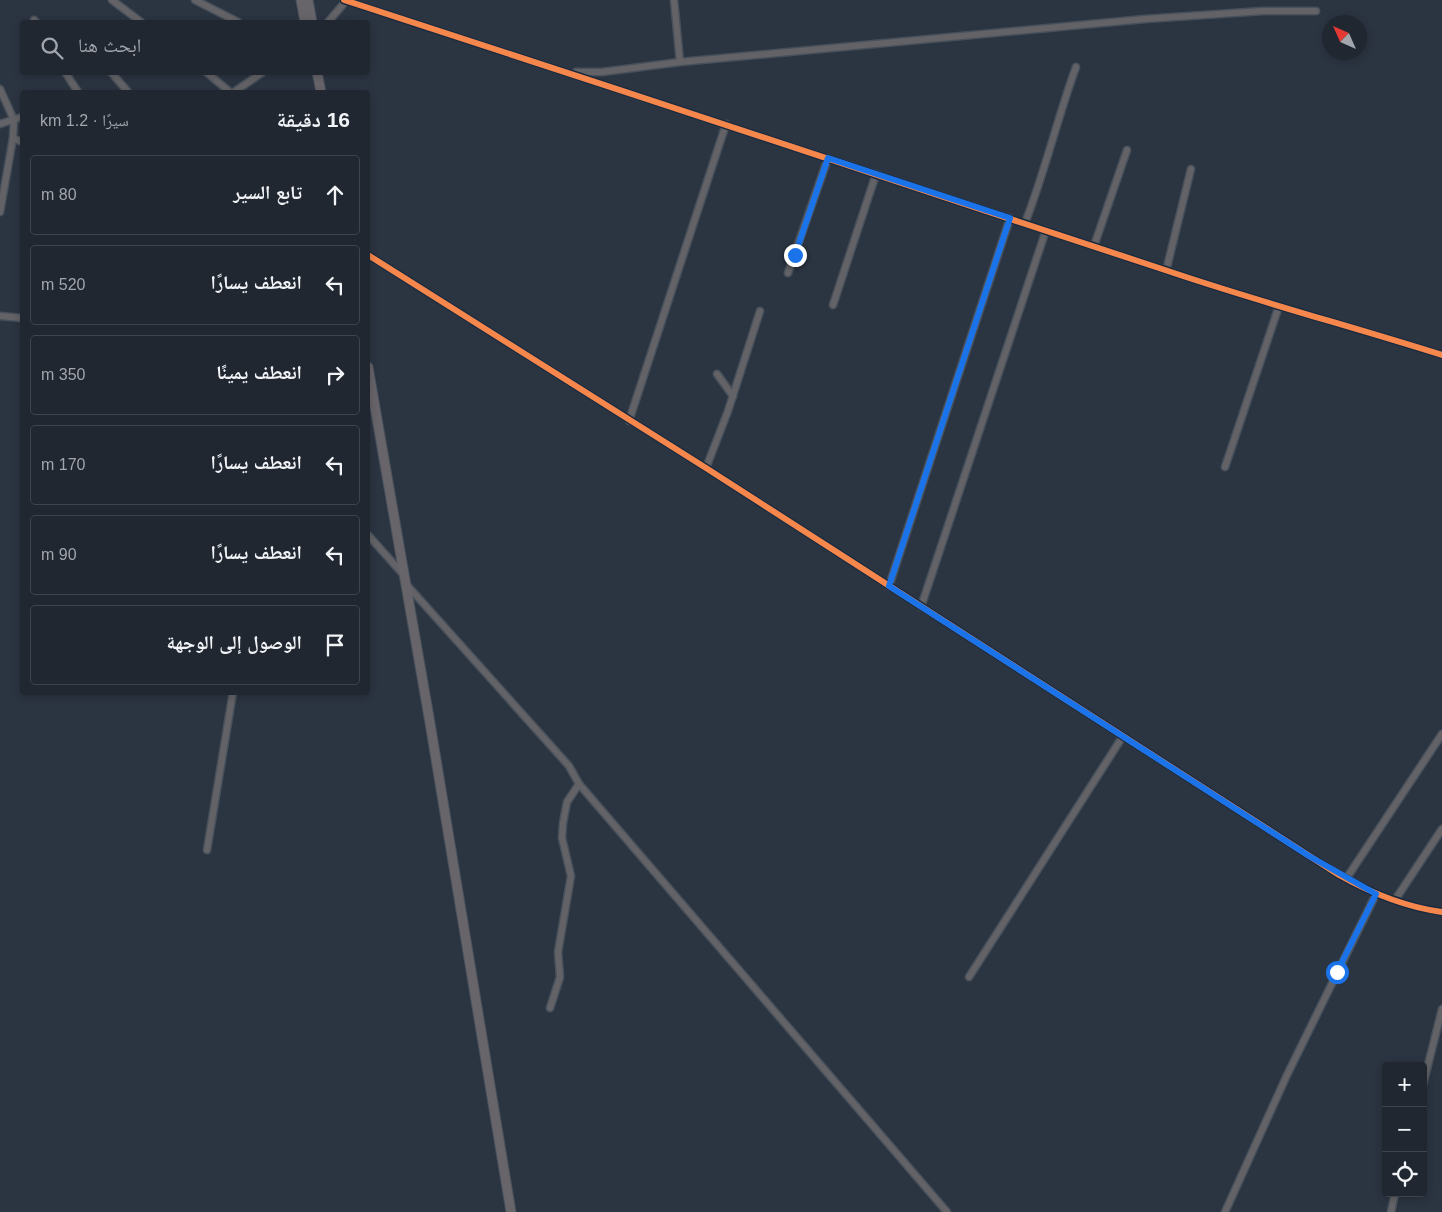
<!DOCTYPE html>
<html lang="ar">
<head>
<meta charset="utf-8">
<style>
	:root { --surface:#202731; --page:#282f39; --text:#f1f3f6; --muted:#a2a5ab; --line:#3d444d }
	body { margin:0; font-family:Arial,"Noto Naskh Arabic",sans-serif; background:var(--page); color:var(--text); direction:rtl }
	.controls { position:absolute; right:15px; bottom:15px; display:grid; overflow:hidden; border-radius:5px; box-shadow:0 2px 8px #0003 }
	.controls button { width:45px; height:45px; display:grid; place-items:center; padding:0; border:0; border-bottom:1px solid var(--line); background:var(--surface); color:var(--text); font:25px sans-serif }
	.compass { position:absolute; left:1322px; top:15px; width:45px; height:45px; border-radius:50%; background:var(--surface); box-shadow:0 2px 8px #0003; rotate:315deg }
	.stop { position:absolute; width:15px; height:15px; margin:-11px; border:4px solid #1a73e8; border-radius:50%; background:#fff }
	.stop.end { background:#1a73e8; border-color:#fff; box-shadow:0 1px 5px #0008 }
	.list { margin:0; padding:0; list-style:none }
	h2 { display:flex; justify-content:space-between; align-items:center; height:65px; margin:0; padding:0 20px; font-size:21px }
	h2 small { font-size:16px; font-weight:400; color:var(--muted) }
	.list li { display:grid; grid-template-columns:32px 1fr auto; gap:15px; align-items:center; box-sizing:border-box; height:80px; margin:0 10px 10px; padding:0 10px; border:1px solid var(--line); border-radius:5px }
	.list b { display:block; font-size:19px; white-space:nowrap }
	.list em { font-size:16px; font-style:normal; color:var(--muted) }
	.icon { flex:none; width:28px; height:28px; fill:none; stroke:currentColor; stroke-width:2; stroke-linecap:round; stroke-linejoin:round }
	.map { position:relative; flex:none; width:1442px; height:1212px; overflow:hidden; direction:ltr }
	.search { position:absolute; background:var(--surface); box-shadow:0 2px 8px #0003; left:20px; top:20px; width:350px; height:55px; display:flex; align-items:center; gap:12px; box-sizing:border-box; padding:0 18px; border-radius:5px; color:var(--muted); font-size:19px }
	.panel { position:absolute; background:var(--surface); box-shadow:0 2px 8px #0003; left:20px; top:90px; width:350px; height:605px; border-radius:5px; direction:rtl }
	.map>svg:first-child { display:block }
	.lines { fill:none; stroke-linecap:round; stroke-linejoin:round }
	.street-casing { stroke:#48515b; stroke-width:9 }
	.secondary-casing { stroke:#48515b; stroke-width:11 }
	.street { stroke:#636367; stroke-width:6 }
	.secondary { stroke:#67646a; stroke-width:9 }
	.cycleway-casing { stroke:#19293e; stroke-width:9 }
	.cycleway { stroke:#f5874c; stroke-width:6 }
	.route { stroke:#1a73e8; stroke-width:6 }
</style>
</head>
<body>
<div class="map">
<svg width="1442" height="1212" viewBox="0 0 1442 1212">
	<rect width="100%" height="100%" fill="#2b3441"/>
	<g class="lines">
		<defs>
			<g id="street">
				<path d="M112,0l29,22"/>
				<path d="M195,0l43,22"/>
				<path d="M344,0c274,89 547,179 821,270 91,31 185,56 277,85"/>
				<path d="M674,0l6,62"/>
				<path d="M34,20l2,2"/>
				<path d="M328,22l18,-21"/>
				<path d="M65,72l13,20"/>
				<path d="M111,72l17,20"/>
				<path d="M206,72l24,20"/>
				<path d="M576,72h26l78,-10 465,-43 118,-8h53"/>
				<path d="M0,89l14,31 -1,18 -13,74"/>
				<path d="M234,92l29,-20"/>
				<path d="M0,124l22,-7"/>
				<path d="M13,138l9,4"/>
				<path d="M1025,223c20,-51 32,-104 51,-156"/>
				<path d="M1094,246l33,-96"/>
				<path d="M368,255l338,213 633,407c32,18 66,32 103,37"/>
				<path d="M1166,271l25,-102"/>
				<path d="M788,273l40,-115"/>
				<path d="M833,305l43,-131"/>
				<path d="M0,316l22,2"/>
				<path d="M717,374l16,22"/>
				<path d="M629,421l97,-297"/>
				<path d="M1225,467l54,-161"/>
				<path d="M706,468l22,-57 32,-100"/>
				<path d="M368,535l34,38"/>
				<path d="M406,584l163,182 10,18 368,428"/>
				<path d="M889,586l121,-368"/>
				<path d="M921,607l125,-377"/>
				<path d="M207,850l26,-158"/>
				<path d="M1346,879l96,-145"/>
				<path d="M1395,900l47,-71"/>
				<path d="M969,977l154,-241"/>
				<path d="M550,1008l10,-31 -2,-25 13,-76 -9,-38 1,-15 4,-21 12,-18"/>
				<path d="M1423,1085l19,-76"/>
				<path d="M1225,1212l62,-137 89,-181"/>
				<path d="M1391,1212l4,-19"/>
			</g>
			<g id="secondary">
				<path d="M301,0l4,22"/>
				<path d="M308,0l4,22"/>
				<path d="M317,72l4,20"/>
				<path d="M368,367l62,356 81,489"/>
			</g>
		</defs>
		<use href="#street" class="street-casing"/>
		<use href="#secondary" class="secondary-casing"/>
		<use href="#street" class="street"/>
		<use href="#secondary" class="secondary"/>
		<defs>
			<g id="cycleway">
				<path d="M344,0c274,89 547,179 821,270 91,31 185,56 277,85"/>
				<path d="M368,255l338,213 633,407c32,18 66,32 103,37"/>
			</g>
		</defs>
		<use href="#cycleway" class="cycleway-casing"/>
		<use href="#cycleway" class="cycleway"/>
	</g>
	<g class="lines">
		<path class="route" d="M795,255l33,-97 182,60 -121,368 420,270 67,38 -39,78"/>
	</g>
</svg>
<div class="controls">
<button>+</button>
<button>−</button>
<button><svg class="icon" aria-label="locate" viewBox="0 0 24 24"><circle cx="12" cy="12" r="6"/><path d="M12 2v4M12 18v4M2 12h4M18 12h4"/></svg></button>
</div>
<svg class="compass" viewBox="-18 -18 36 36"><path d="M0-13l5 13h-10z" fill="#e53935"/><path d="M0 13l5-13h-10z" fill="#a2a5ab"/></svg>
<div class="stop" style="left:1337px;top:972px"></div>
<div class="stop end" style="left:795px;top:255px"></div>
<div class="search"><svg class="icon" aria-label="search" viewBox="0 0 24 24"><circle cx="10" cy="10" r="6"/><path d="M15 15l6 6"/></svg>ابحث هنا</div>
<section class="panel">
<h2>16 دقيقة<small>سيرًا · 1.2 km</small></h2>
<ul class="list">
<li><svg class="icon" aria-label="ahead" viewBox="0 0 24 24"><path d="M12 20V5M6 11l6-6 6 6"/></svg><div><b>تابع السير</b></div><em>80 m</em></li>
<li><svg class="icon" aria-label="left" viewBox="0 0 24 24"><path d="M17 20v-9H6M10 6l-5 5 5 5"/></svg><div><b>انعطف يسارًا</b></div><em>520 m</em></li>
<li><svg class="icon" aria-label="right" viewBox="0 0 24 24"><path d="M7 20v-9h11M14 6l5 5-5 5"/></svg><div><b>انعطف يمينًا</b></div><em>350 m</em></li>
<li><svg class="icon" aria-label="left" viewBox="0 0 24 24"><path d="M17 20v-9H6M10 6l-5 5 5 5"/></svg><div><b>انعطف يسارًا</b></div><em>170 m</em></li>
<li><svg class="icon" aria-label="left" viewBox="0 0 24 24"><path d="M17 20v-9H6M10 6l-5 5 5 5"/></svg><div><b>انعطف يسارًا</b></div><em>90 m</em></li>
<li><svg class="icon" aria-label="arrive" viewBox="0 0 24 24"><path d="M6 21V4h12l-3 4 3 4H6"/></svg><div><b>الوصول إلى الوجهة</b></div></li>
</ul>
</section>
</div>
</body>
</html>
